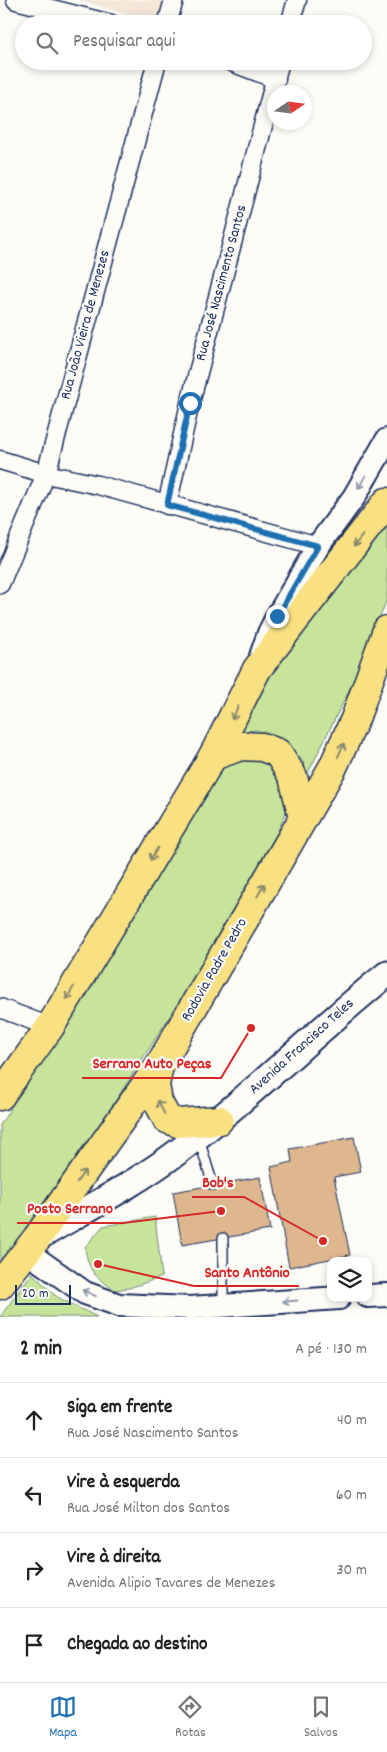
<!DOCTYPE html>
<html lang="pt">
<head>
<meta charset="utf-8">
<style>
	:root { --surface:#fff; --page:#f2f2f2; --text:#202124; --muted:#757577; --line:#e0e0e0; --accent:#1f6fb2 }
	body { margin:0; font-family:Dekko,sans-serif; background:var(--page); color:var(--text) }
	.controls { position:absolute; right:15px; bottom:15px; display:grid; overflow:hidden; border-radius:10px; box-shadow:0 2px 8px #0003 }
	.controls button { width:45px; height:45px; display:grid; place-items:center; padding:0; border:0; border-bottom:1px solid var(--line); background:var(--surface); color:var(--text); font:25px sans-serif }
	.compass { position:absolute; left:267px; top:85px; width:45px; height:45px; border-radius:50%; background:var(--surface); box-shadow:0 2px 8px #0003; rotate:77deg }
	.scale { position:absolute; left:15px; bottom:12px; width:56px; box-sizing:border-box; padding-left:5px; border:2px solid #1b2f5e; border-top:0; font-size:14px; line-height:18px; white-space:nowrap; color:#1b2f5e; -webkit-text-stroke:4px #fdfcf7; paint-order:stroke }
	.stop { position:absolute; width:15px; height:15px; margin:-11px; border:4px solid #1f6fb2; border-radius:50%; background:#fff }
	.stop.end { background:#1f6fb2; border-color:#fff; box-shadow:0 1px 5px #0008 }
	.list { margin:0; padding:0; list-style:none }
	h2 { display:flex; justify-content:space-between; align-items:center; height:65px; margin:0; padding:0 20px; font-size:21px }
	h2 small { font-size:16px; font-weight:400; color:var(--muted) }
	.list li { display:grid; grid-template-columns:32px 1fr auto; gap:15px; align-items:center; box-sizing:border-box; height:75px; padding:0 20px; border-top:1px solid var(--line) }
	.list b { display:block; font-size:19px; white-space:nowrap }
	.list p { margin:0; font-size:16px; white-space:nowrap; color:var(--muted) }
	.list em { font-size:16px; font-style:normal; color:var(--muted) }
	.icon { flex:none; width:28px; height:28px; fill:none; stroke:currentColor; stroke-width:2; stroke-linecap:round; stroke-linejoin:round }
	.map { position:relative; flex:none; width:387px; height:1317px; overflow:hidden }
	.search { position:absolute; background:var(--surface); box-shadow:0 2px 8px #0003; left:15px; right:15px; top:15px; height:55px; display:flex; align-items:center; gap:12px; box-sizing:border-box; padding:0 18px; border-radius:28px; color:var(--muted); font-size:19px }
	.sheet { height:365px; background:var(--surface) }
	nav { display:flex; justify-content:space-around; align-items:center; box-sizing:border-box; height:70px; border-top:1px solid var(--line); background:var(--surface); font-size:14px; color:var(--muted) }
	nav a { display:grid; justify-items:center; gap:2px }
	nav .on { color:var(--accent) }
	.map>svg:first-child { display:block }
	.built { fill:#f4e7d8 }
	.green { fill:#c7e49b; stroke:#718a7c }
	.building { fill:#deb78f; stroke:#1b2f5e }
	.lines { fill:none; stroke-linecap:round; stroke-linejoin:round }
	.service-casing { stroke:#1b2f5e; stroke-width:12 }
	.minor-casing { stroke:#1b2f5e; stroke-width:21 }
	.tertiary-casing { stroke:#1b2f5e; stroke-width:26 }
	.secondary-casing { stroke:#1b2f5e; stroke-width:29 }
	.trunk-casing { stroke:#1b2f5e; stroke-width:31 }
	.service { stroke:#fdfcf7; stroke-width:9 }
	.minor { stroke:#fdfcf7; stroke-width:18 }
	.tertiary { stroke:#fdfcf7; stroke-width:22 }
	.secondary { stroke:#fdfcf7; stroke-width:25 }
	.trunk { stroke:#f9e181; stroke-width:28 }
	.oneway { stroke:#8c96aa }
	.oneway2 { stroke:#8a8870 }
	.route { stroke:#1f6fb2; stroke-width:6 }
	.labels { text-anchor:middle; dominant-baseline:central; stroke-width:4.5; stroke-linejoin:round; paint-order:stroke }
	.street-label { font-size:15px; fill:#1b2f5e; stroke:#fdfcf7 }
	.leader { fill:none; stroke:#d62828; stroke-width:2 }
	.callout-dot { fill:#d62828; stroke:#fdfcf7; stroke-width:2 }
	.callout-label { font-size:16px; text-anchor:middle; font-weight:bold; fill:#d62828; stroke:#fdfcf7; stroke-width:4.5; stroke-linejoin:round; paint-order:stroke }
</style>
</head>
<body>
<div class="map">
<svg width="387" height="1317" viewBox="0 0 387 1317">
	<rect width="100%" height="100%" fill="#fdfcf7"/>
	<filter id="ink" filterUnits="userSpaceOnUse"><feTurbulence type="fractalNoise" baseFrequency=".02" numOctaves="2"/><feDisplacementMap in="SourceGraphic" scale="10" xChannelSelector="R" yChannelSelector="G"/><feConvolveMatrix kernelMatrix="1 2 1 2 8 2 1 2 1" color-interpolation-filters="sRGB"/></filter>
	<g filter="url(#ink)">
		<path class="built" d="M78,0h85l-6,23z"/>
		<g class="green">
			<path d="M387,509v90l-27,69 -54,109 -3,-16 -20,-20 -26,-11 -21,1 80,-129z"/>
			<path d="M242,754l34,7 16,37 -15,35 -100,172 -118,184 -59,75v-139l95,-151 126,-211z"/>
			<path d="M155,1217l7,60 -33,11 -14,2c-20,-13 -27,-19 -30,-43l18,-21z"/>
			<path d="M32,1273l25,24 40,20h-97z"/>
		</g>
		<g class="building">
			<path d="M354,1137l7,35 -27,5 16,78 -61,12 -18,-100 21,-5 -2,-13z"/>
			<path d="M260,1177l10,53 -88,15 -9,-53z"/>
		</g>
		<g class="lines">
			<defs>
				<g id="service">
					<path d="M199,1139l14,46"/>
					<path d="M223,1238v67"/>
				</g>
				<g id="minor">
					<path d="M16,0l95,24"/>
					<path d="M167,24l7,-24"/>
					<path d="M290,24l7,-24"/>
					<path d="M229,61l47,18"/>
					<path d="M0,460l46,14 52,11 220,61"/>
					<path d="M167,505l23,-102 90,-342"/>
					<path d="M0,584l46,-110 111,-413"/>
					<path d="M0,1008l50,19"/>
				</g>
				<g id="tertiary">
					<path d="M261,656l8,-23 8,-16 41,-71 36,-49 33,-57"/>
					<path d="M27,1252l58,41 34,12 71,3 149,-10"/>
					<path d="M368,1296l19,-1"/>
				</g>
				<path id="secondary" d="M37,1238c48,-28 98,-54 142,-87 73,-55 137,-120 208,-177"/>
				<g id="trunk">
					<path d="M213,756l28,-10 21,1 16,6 15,24 10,40"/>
					<path d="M159,1066l-4,19 3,17 9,17 11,4 41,-3"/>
					<path d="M0,1096l50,-69 163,-271 44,-87 130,-167"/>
					<path d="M0,1285l37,-47 122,-172 174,-299 22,-48 32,-89"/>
				</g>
			</defs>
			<use href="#service" class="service-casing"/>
			<use href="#minor" class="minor-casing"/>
			<use href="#tertiary" class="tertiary-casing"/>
			<use href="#secondary" class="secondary-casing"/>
			<use href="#trunk" class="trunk-casing"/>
			<use href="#service" class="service"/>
			<use href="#minor" class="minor"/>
			<use href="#tertiary" class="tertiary"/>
			<use href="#secondary" class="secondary"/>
			<use href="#trunk" class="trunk"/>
		</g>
		<defs><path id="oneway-shaft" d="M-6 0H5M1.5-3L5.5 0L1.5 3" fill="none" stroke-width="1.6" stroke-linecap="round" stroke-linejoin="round" transform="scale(1.25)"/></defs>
		<g class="oneway">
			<use href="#oneway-shaft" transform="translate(362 482) rotate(120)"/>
			<use href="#oneway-shaft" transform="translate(89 1293) rotate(-156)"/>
			<use href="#oneway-shaft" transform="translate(290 1301) rotate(176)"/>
		</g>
		<g class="oneway2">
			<use href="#oneway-shaft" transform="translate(358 541) rotate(128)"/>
			<use href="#oneway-shaft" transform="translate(235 713) rotate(117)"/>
			<use href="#oneway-shaft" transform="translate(341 750) rotate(-65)"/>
			<use href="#oneway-shaft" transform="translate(154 854) rotate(121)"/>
			<use href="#oneway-shaft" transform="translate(261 890) rotate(-60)"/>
			<use href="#oneway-shaft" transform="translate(70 993) rotate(121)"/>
			<use href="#oneway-shaft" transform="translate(161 1107) rotate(-116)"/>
			<use href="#oneway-shaft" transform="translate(81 1176) rotate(-55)"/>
		</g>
	</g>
	<g class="lines" filter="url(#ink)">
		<path class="route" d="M190,403l-23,102 151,41 -41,70"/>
	</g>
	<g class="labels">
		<g class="street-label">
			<text transform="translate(222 283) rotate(-75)">Rua José Nascimento Santos</text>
			<text transform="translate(86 325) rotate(-75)">Rua João Vieira de Menezes</text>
			<text transform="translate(215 970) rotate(-60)">Rodovia Padre Pedro</text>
			<text transform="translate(302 1047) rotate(-42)">Avenida Francisco Teles</text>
		</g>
	</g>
	<path class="leader" d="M251 1028L221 1078H82M323 1241L244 1197H192M221 1211L123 1223H17M98 1264L194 1286H299"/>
	<g class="callout-dot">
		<circle cx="251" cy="1028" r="5"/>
		<circle cx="323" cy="1241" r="5"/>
		<circle cx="221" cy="1211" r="5"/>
		<circle cx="98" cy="1264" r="5"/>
	</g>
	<g class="callout-label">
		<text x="152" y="1068">Serrano Auto Peças</text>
		<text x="218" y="1187">Bob's</text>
		<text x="70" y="1213">Posto Serrano</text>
		<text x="247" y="1277">Santo Antônio</text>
	</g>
</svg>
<div class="controls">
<button><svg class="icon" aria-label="layers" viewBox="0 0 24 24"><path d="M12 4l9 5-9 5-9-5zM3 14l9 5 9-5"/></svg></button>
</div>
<svg class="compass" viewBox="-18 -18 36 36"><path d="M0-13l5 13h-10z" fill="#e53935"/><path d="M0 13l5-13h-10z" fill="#757577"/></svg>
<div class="scale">20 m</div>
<div class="stop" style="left:190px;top:403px"></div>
<div class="stop end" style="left:277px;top:616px"></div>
<div class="search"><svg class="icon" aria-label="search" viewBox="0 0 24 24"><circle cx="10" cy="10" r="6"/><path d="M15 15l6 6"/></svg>Pesquisar aqui</div>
</div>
<section class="sheet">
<h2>2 min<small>A pé · 130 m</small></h2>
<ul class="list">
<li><svg class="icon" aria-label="ahead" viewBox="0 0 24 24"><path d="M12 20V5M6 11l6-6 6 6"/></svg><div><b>Siga em frente</b><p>Rua José Nascimento Santos</p></div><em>40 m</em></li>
<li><svg class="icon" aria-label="left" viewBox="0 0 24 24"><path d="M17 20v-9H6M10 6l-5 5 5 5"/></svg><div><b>Vire à esquerda</b><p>Rua José Milton dos Santos</p></div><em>60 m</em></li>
<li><svg class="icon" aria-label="right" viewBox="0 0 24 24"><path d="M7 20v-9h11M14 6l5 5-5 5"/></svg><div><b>Vire à direita</b><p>Avenida Alipio Tavares de Menezes</p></div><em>30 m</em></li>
<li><svg class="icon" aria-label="arrive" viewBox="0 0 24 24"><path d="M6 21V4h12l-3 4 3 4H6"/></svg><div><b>Chegada ao destino</b></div></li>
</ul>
</section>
<nav>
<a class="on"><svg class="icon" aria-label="map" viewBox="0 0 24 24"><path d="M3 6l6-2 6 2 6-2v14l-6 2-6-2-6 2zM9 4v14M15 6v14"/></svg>Mapa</a>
<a><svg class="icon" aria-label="directions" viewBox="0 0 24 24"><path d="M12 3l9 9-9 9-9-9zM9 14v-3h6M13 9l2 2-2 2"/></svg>Rotas</a>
<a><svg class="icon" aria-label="saved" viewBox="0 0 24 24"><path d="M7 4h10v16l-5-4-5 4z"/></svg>Salvos</a>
</nav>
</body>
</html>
